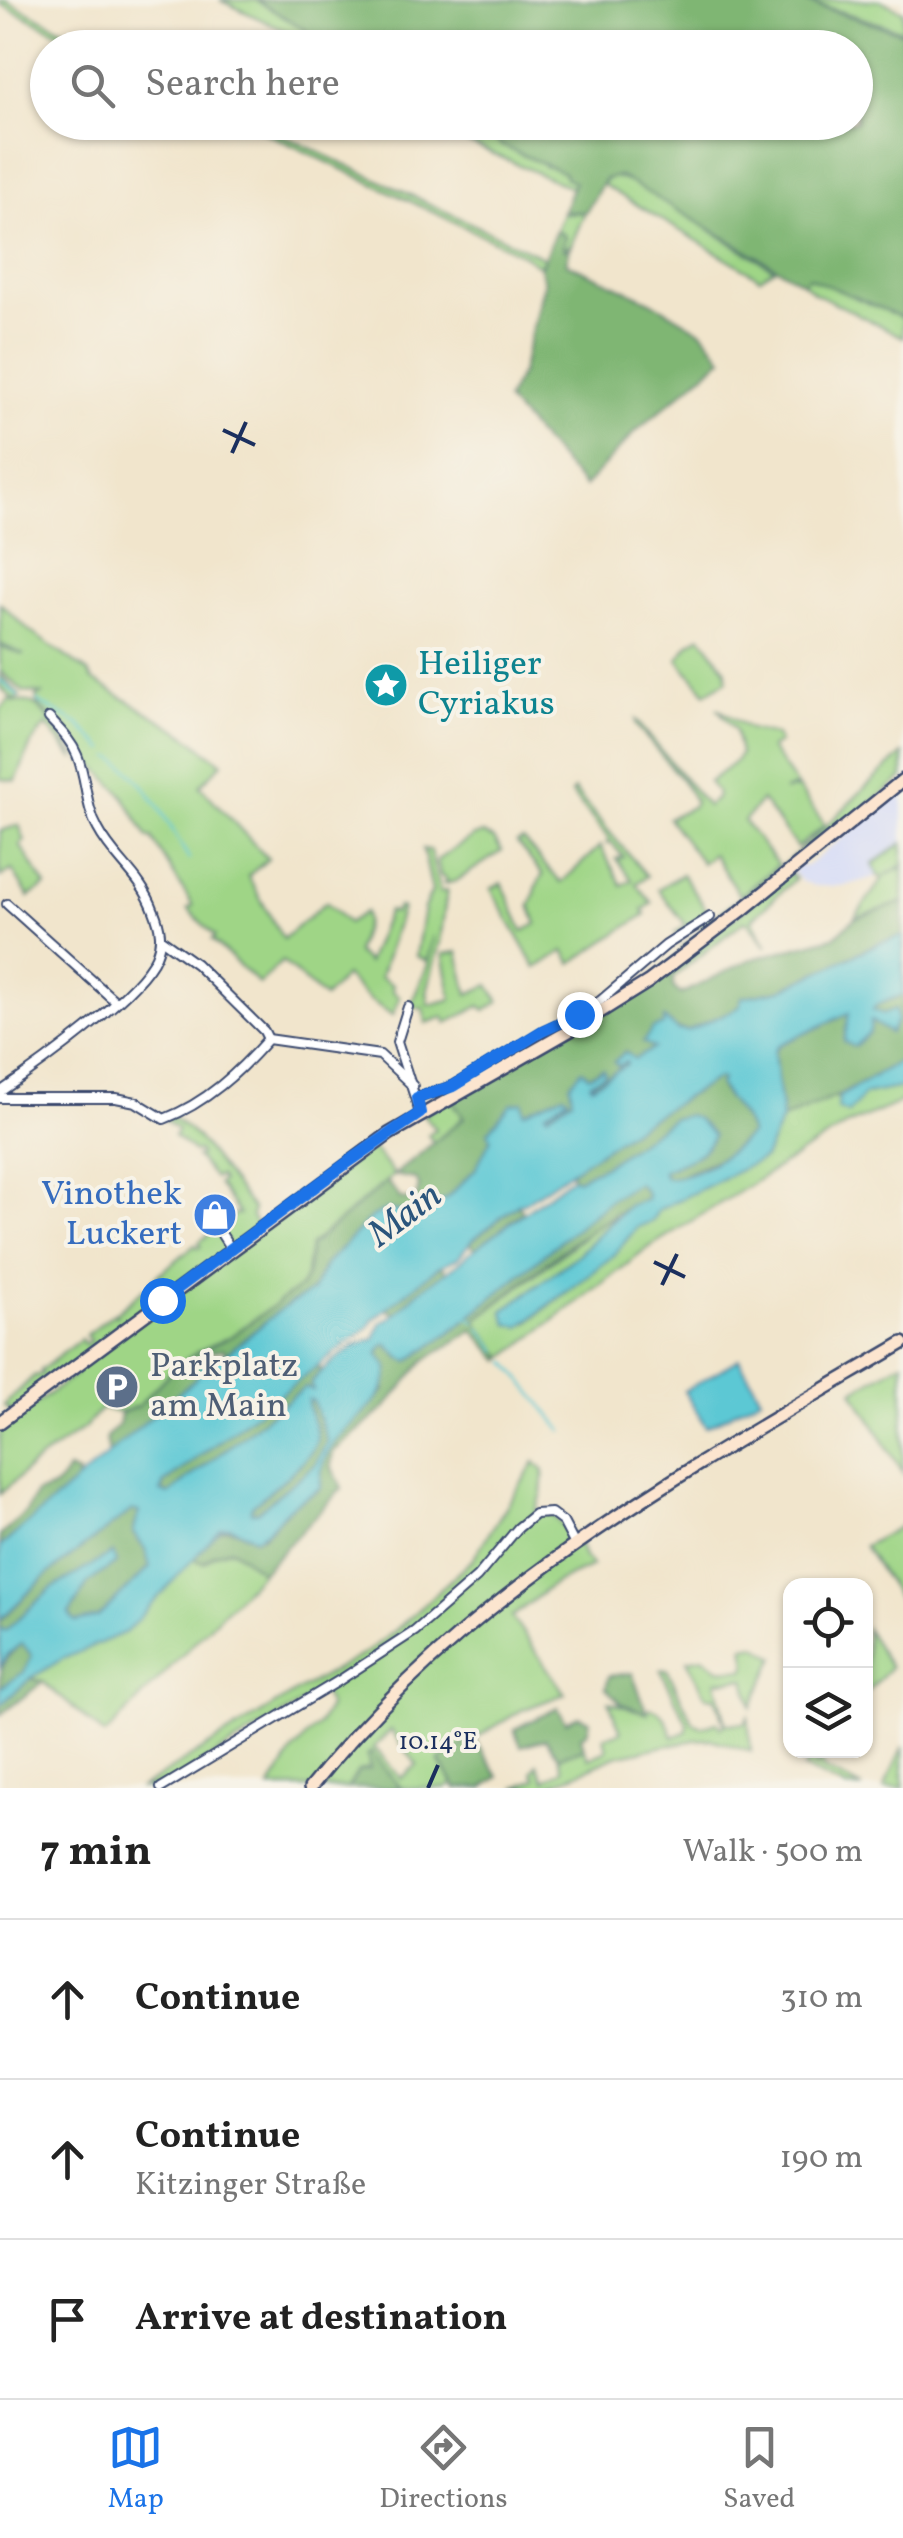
<!DOCTYPE html>
<html lang="en">
<head>
<meta charset="utf-8">
<style>
	:root { --surface:#fff; --page:#f6f6f6; --text:#222; --muted:#767676; --line:#e0e0e0; --accent:#1a73e8 }
	body { margin:0; font-family:Vollkorn,serif; background:var(--page); color:var(--text) }
	.controls { position:absolute; right:30px; bottom:30px; display:grid; overflow:hidden; border-radius:20px; box-shadow:0 2px 8px #0004 }
	.controls button { width:90px; height:90px; display:grid; place-items:center; padding:0; border:0; border-bottom:2px solid var(--line); background:var(--surface); color:var(--text); font:50px sans-serif }
	.stop { position:absolute; width:30px; height:30px; margin:-22px; border:8px solid #1a73e8; border-radius:50%; background:#fff }
	.stop.end { background:#1a73e8; border-color:#fff; box-shadow:0 2px 10px #0008 }
	.list { margin:0; padding:0; list-style:none }
	h2 { display:flex; justify-content:space-between; align-items:center; height:130px; margin:0; padding:0 40px; font-size:42px }
	h2 small { font-size:32px; font-weight:400; color:var(--muted) }
	.list li { display:grid; grid-template-columns:65px 1fr auto; gap:30px; align-items:center; box-sizing:border-box; height:160px; padding:0 40px; border-top:2px solid var(--line) }
	.list b { display:block; font-size:38px; white-space:nowrap }
	.list p { margin:0; font-size:32px; white-space:nowrap; color:var(--muted) }
	.list em { font-size:32px; font-style:normal; color:var(--muted) }
	.icon { flex:none; width:55px; height:55px; fill:none; stroke:currentColor; stroke-width:2; stroke-linecap:round; stroke-linejoin:round }
	.map { position:relative; flex:none; width:903px; height:1788px; overflow:hidden }
	.search { position:absolute; background:var(--surface); box-shadow:0 2px 8px #0004; left:30px; right:30px; top:30px; height:110px; display:flex; align-items:center; gap:25px; box-sizing:border-box; padding:0 35px; border-radius:55px; color:var(--muted); font-size:38px }
	.sheet { height:610px; background:var(--surface) }
	nav { display:flex; justify-content:space-around; align-items:center; box-sizing:border-box; height:140px; border-top:2px solid var(--line); background:var(--surface); font-size:28px; color:var(--muted) }
	nav a { display:grid; justify-items:center; gap:5px }
	nav .on { color:var(--accent) }
	.map>svg:first-child { display:block }
	.built { fill:#d2d9f9 }
	.green { fill:#9fd586; stroke:#5d8272; stroke-width:2.5; fill-rule:evenodd }
	.forest { fill:#7fb673; stroke:#4d7268; stroke-width:2.5 }
	.water { fill:#5cc8d4; stroke:#3c7c99; stroke-width:2.5; fill-rule:evenodd }
	.lines { fill:none; stroke-linecap:round; stroke-linejoin:round }
	.stream { stroke:#5cc8d4; stroke-width:2.5 }
	.minor-casing { stroke:#3b4a6e; stroke-width:12 }
	.secondary-casing { stroke:#3b4a6e; stroke-width:16 }
	.minor { stroke:#fff; stroke-width:8 }
	.secondary { stroke:#fce5cf; stroke-width:11 }
	.route { stroke:#1a73e8; stroke-width:12 }
	.ticks { fill:none; stroke:#1b2f5e; stroke-width:4 }
	.labels { text-anchor:middle; dominant-baseline:central; stroke-width:8; stroke-linejoin:round; paint-order:stroke }
	.culture-label { font-size:35px; fill:#0d838f; stroke:#f7f3e8; text-anchor:start }
	.shop-label { font-size:35px; fill:#366cbe; stroke:#f7f3e8; text-anchor:end }
	.service-label { font-size:35px; fill:#4e5e75; stroke:#f7f3e8; text-anchor:start }
	.water-label { font-size:38px; font-style:italic; fill:#2b557c; stroke:#f7f3e8 }
	.ticks-label { font-size:25px; text-anchor:middle; fill:#1b2f5e; stroke:#f7f3e8; stroke-width:8; stroke-linejoin:round; paint-order:stroke }
</style>
</head>
<body>
<div class="map">
<svg width="903" height="1788" viewBox="0 0 903 1788">
	<rect width="100%" height="100%" fill="#f7f3e8"/>
	<filter id="ink" filterUnits="userSpaceOnUse"><feTurbulence type="fractalNoise" baseFrequency=".01" numOctaves="2"/><feDisplacementMap in="SourceGraphic" scale="20" xChannelSelector="R" yChannelSelector="G"/><feConvolveMatrix kernelMatrix="1 2 1 2 8 2 1 2 1" color-interpolation-filters="sRGB"/></filter>
	<filter id="wash" filterUnits="userSpaceOnUse"><feTurbulence type="fractalNoise" baseFrequency=".0048" numOctaves="4" result="noise"/><feDisplacementMap in="SourceGraphic" scale="40" xChannelSelector="R" yChannelSelector="G"/><feGaussianBlur stdDeviation="2.25" result="paint"/><feColorMatrix in="noise" values="0 0 0 0 0 0 0 0 0 0 0 0 0 0 0 0 0 1.4 0 .05"/><feComposite in="paint" operator="in"/></filter>
	<g filter="url(#wash)">
		<rect width="100%" height="100%" fill="#f1e5cc"/>
		<path class="built" d="M903,790v54l-29,20 4,12 -33,10h-30l-13,-5 -10,-9 8,-7 5,2 6,-4z"/>
		<g class="green">
			<path d="M0,0h5l93,47h-11l-87,-43z"/>
			<path d="M220,0h36l77,47h-14z"/>
			<path d="M805,0h75l23,11v20z"/>
			<path d="M245,123h12l288,135 -6,8 -15,-11z"/>
			<path d="M423,123h45l-3,4 13,-3c15,15 45,34 65,39l2,4 3,-2 16,8 4,6 6,3 -3,6z"/>
			<path d="M612,176l21,7 141,86 -14,9 -155,-92 -3,-3z"/>
			<path d="M585,212l-14,33 -6,5 -3,-17 -6,-3 7,-17z"/>
			<path d="M808,277l95,41v19l-90,-45 -10,-9z"/>
			<path d="M0,603l31,29 57,40 5,8 88,52 41,31 -22,23 68,73 -20,17 35,63 43,-37 22,21 17,-11 1,9 -10,31 11,11 21,-52 7,2 3,-6 4,1 -22,69 13,8 -1,5 8,7 -7,18 -25,-16 -23,-23 -21,22 -42,-37 -23,23 -47,-44 3,-4 -27,-27 5,-3 -41,-68h-4l-25,-43 -28,-29 -12,-4 -18,-30 -28,-28 -1,-8 8,-2 -20,-2 -24,-21v-25l24,9 -24,-11z"/>
			<path d="M701,636l25,34 1,10 -21,13 -28,-34 12,-16z"/>
			<path d="M0,675l20,21 -4,4 -4,-1 1,3c5,0 11,-1 16,0 16,5 40,44 46,58l-29,-35 -15,19 -15,37 -16,-2v-70l11,-11 -11,-11z"/>
			<path d="M717,708l33,21 26,6 3,8 -9,5 27,38 -13,5 14,-3 27,37 -28,23 -35,-48 -18,21 34,44 -38,31 -27,-42 -11,9 -34,-45 24,-11 3,-5 -12,-20 -47,-57v-5l71,86 9,-7 1,-7 -8,-10 25,-19 6,-9 -5,-24z"/>
			<path d="M903,754v24l-221,173 -1,-4 21,-15 -2,-6c41,-27 82,-58 118,-92 28,-27 54,-55 85,-80z"/>
			<path d="M574,790l73,86 -11,8 16,19 -9,7 3,4 -74,49 -8,-12 -28,17 -45,-79 11,-6 21,48 14,-7 -7,-19c7,-11 4,-20 13,-30l-26,-32 6,-3 38,43 39,-37 22,39 10,-5 -16,-21 7,-2 -12,-15 -4,2 1,-6 -37,-45z"/>
			<path d="M19,825l6,16 -5,4 26,41 -17,11 -17,-27 -12,7v-46z"/>
			<path d="M483,834l11,5 8,12 -46,30 -12,3 2,-4 -6,-5 -3,-15 37,-24z"/>
			<path d="M903,843v22l-19,11 19,-9v35l-49,17 29,-41 -5,-2 -5,-12z"/>
			<path d="M423,849l7,1 10,42 7,-1 -7,51 -13,49 2,14 23,-6 -9,-45 15,-2 10,42 21,-9 10,16 -14,10 -5,-5 -33,17 -3,-6 -18,6 -2,-14 -14,-3 17,-39 6,-31 -6,25 -11,-5 8,-48 8,-17z"/>
			<path d="M790,873l5,6 -43,40 15,28 -18,-24 -5,-2 -71,56 -9,-4z"/>
			<path d="M682,874l29,42 -33,20 -3,-3 11,-8 -28,-36z"/>
			<path d="M903,1087v14l-58,25 -194,120 -147,112 -29,-37 122,-95 18,-10 -37,39 -75,56 24,12 86,-67 24,-29 15,-6 6,-11 106,-52 18,-39 60,-25 -3,3z"/>
			<path d="M450,1098l14,19 -30,26 -6,-8 7,-6 -12,-15z"/>
			<path d="M171,1116l26,21 56,72 -1,8 7,11 112,-82 23,29 -84,71 -4,30 -6,11 -70,50 -31,14 -24,16 -37,39 -18,7 -18,-5 -18,20 -48,34 -36,32v-64l76,-56 -4,-6 -61,44 -7,-7 30,-29 8,-2 -1,-4 40,-31 4,5 5,-3 -4,-6 28,-22 3,3 -2,-3 29,-24 6,6 6,-5 -5,-7 5,-6 39,-32 3,3 3,-2 -2,-4 36,-28h4l-21,-30 4,-3 -3,-5 -5,2 -18,-21 4,-2 -2,-4 -4,1 -20,-16 4,-6 -14,-11z"/>
			<path d="M903,1362v111l-50,-82z"/>
			<path d="M535,1462l9,9 -2,23 -7,19h16l28,29 5,15 8,9 -39,18 -41,33 53,77 -43,16 -82,50 13,24 -8,4h-44l-30,-35 -1,16 -14,6 -8,13h-78l24,-38 25,-26 10,-17 -7,-16 -161,97h-20l158,-98 68,-38 29,-22 76,-70zM391,1730l26,35 -16,13 -27,-31z"/>
			<path d="M903,1525v80l-39,-59z"/>
			<path d="M232,1549l30,23 -157,163 -62,-53 -12,-4 31,-19 64,-27 65,-74 13,5 11,-9z"/>
			<path d="M866,1629l24,38 -22,25 -2,-2z"/>
			<path d="M756,1645l19,12 -23,50 -7,-28 -29,2 10,43 19,-1 3,-6 3,34 -41,-12 -15,1 -79,16 -71,32h-30l21,-9 -3,-7 4,-8 8,16 18,-10 -4,-13 25,-9 5,10 18,-8 -3,-13 17,-5 -12,-30 38,11 2,-5c16,2 19,16 24,29l13,-5 2,-7 -27,-55 6,-1 26,53 9,5 15,-5 4,5 4,-3 -10,-27 -9,-1 -19,-36 16,-3 16,12 25,1 3,-6 -3,-17z"/>
			<path d="M903,1746v42h-19z"/>
			<path d="M811,1753l4,12 3,1 2,-11 4,14 39,19h-16l-43,-19z"/>
		</g>
		<g class="forest">
			<path d="M256,0h543l104,33v285l-95,-41 -5,6 -184,-107 -14,3 -19,33h-23l11,-30 -9,-5 -1,-4 -62,-27 -24,-22 -6,8 -7,-5 3,-5h388v-74l-523,-1z"/>
			<path d="M556,230l9,6 -2,12 3,2 5,-5 -5,18 85,38 52,31 20,26 -87,73 -52,56 -78,-87 15,-27 23,-90 -4,-15z"/>
			<path d="M903,902v34l-24,7 -98,47 -39,7 -3,10 -51,24 -25,-5 -11,19 2,3 -19,12 -10,-8 -11,10 4,4 8,-6 1,4 -36,22 11,-17 -13,7 -17,23 -25,17 -2,-3 -53,25 -17,32 -28,28 -29,16 -30,-4 -16,7 -46,47 -14,27 -32,19 -55,45 -1,-6 -22,4 -2,19 -7,9 -84,73 -3,-16 13,-14 2,-11 17,-7 37,-39 24,-16 31,-14 70,-50 6,-11 4,-30 77,-65 14,18 15,1 3,-15 -4,-6 -21,-4 70,-57 -14,-20 214,-125 9,4v10l8,7 68,-34 85,-23 20,-18z"/>
			<path d="M903,995v64l-61,35 -60,25 -8,-66 5,-8 71,-32 21,8 24,-12 -11,5 -11,-4 2,-5z"/>
			<path d="M718,1078l4,1 -1,11 26,32 3,12 -25,22 -53,23 -6,-1 -4,-7 41,-20 -99,15 -27,13 -5,-2 -1,-6 71,-48z"/>
			<path d="M637,1183l11,10 -2,7c-50,16 -126,86 -171,120l29,38 -3,3 -28,-31 -49,31 -39,47 -52,44 -2,14 11,22 -80,84 -30,-23 -17,5 -12,9 -12,-5c25,-25 29,-39 64,-20l8,-2 31,-32 24,-13 3,-4 -2,-19 18,-32 48,-46c-3,-15 -13,-37 1,-46l15,14 8,3 44,-31 159,-132z"/>
			<path d="M518,1204l5,7 -47,39 -5,-5v-4z"/>
			<path d="M438,1266l6,2 1,5 -28,20 -19,22 -12,-6z"/>
			<path d="M317,1366l5,4 -11,12 2,8 -9,-2 -135,106h-6v-10z"/>
			<path d="M308,1399l5,2 15,40 -13,24 -58,47 -7,1 1,-6c15,-13 65,-50 66,-69 0,-14 -10,-26 -9,-39z"/>
			<path d="M68,1470l10,4 -3,12 -75,61v-11l26,-24 10,-19c17,-2 24,-9 32,-23z"/>
			<path d="M132,1510l8,2 -7,21 12,16 5,18 -52,51 -23,4 -6,-8 19,-31 28,-20 -65,26 -47,43 -4,-4v-7l48,-47z"/>
			<path d="M22,1643l10,13 -8,16 -24,16c0,-23 5,-31 22,-45z"/>
			<path d="M632,1673l15,40 -25,-9 -16,-16 3,-12z"/>
			<path d="M31,1678l12,4 -43,33v-10z"/>
			<path d="M558,1708l8,14 12,-6 12,5 -3,12 -6,3 3,12 -25,9 -13,-18 -25,7 -7,-17z"/>
			<path d="M474,1738l25,39 -17,11h-26l-17,-27z"/>
			<path d="M371,1752l30,36h-53l10,-17 12,-2 -3,-13z"/>
		</g>
		<g class="water">
			<path d="M903,936v59l-27,10 -3,5 11,4 12,-5 1,12 -7,12 -19,-12 -1,11 -16,15 -10,-6 5,-28 -70,32 -5,7 8,67 -18,39 -106,52 -6,11 -15,6 -24,29 -93,71 -12,-3 -5,-13 75,-56 51,-50 17,-5 1,-7 -9,-10 -26,15 -159,132 -44,31 -8,-3 -14,-14 -4,2 -5,8 10,13c2,49 -73,60 -67,120 -8,8 -19,11 -28,18 -14,10 -22,27 -38,33l-25,-11 -9,2 -95,103 -64,27 -31,19 -31,27v-17l24,-16 8,-16 -10,-13 -14,11 -8,13v-39l5,3 46,-42 62,-36 3,10 -28,20 -19,31 6,8 23,-5 52,-50 -5,-18 -12,-16 6,-21 -7,-2 -84,64 -48,46v-73l193,-166 7,-9 1,-14 24,-3 55,-45 32,-19 14,-27 46,-47 15,-7 31,4 29,-16 28,-28 16,-32 -3,-6 23,-28 12,-2 1,10 40,-18 4,4 -23,15 2,2 25,-16 -2,-15 12,-14 7,6 14,-7 2,5 -15,9 2,3 35,-22 -1,-3 -8,5 -4,-4 11,-10 10,7 19,-11 -11,-6 9,-13 11,-4 1,-6 14,11 10,1 51,-24 3,-10 39,-7 98,-47zM718,1078l4,1 -3,5c8,18 25,29 31,50 -21,21 -53,43 -84,44l-4,-7c18,-9 45,-15 51,-36l-16,-16 -8,-4 -17,4 -68,47 -27,13 -5,-2 -104,77c-13,16 -35,24 -51,39 -13,12 -20,22 -36,30l-7,16c-23,5 -47,26 -63,44l2,7 -8,-3 -136,107 -8,-2 2,-8 206,-157 4,-7 65,-53 20,-9 13,-17 47,-37 6,-1 118,-80zM308,1399l5,2 14,40 -12,24 -58,47h-6v-5c15,-14 65,-50 66,-69 0,-14 -10,-25 -9,-39z"/>
			<path d="M903,1059v28l-38,7 -17,19 -10,-4 1,-12z"/>
			<path d="M739,1359l22,38 -55,30 -22,-36z"/>
		</g>
		<g class="lines">
			<g class="stream">
				<path d="M0,680l18,16"/>
				<path d="M37,701l41,23 27,26"/>
				<path d="M111,757c33,17 60,70 78,102"/>
				<path d="M467,1316l8,5"/>
				<path d="M480,1328l18,23"/>
				<path d="M507,1362l56,69"/>
			</g>
		</g>
	</g>
	<g filter="url(#ink)">
		<g class="lines">
			<defs>
				<g id="minor">
					<path d="M7,904l108,97"/>
					<path d="M161,939l35,25 68,67 4,8"/>
					<path d="M408,1007l-11,35 23,71"/>
					<path d="M268,1039l112,16 33,31"/>
					<path d="M0,1092c37,-25 140,-98 156,-136 7,-16 4,-30 -2,-45 -13,-36 -40,-51 -56,-82 -13,-23 -11,-50 -21,-74 -6,-15 -18,-26 -28,-37"/>
					<path d="M0,1098h116l20,4 28,17c42,-16 75,-47 104,-80"/>
					<path d="M417,1098l36,-12 90,-55 36,-17 21,-13 66,-56 44,-28"/>
					<path d="M215,1224l16,25"/>
					<path d="M153,1293l2,2"/>
					<path d="M161,1788l179,-108 75,-49 62,-54 41,-49 17,-14 16,-1 12,9 12,23"/>
				</g>
				<g id="secondary">
					<path d="M0,1422l389,-288 187,-107 72,-45 93,-71 162,-131"/>
					<path d="M310,1788c160,-201 376,-317 593,-445"/>
				</g>
			</defs>
			<use href="#minor" class="minor-casing"/>
			<use href="#secondary" class="secondary-casing"/>
			<use href="#minor" class="minor"/>
			<use href="#secondary" class="secondary"/>
		</g>
	</g>
	<g class="lines" filter="url(#ink)">
		<path class="route" d="M162,1300l182,-135 76,-52 -3,-15 36,-12 89,-55 37,-17"/>
	</g>
	<path class="ticks" d="M223,430l32,15M232,453l14,-31M654,1262l31,15M662,1285l15,-31M428,1788l10,-23"/>
	<defs>
		<symbol id="sight-disc" viewBox="-11 -11 22 22"><circle r="9.5" fill="#0f9aa8" stroke="#f7f3e8"/><path d="M0-6L1.8-2.2L6-1.7L2.9 1.2L3.7 5.4L0 3.3L-3.7 5.4L-2.9 1.2L-6-1.7L-1.8-2.2Z" fill="#fff"/></symbol>
		<symbol id="shop-disc" viewBox="-11 -11 22 22"><circle r="9.5" fill="#3f7fe0" stroke="#f7f3e8"/><path d="M-5-2.5h2.3a2.7 3.5 0 0 1 5.4 0H5L5.5 6h-11ZM-1.5-2.5h3a1.5 2.3 0 0 0-3 0Z" fill="#fff"/></symbol>
		<symbol id="parking-disc" viewBox="-11 -11 22 22"><circle r="9.5" fill="#5c6f8a" stroke="#f7f3e8"/><path d="M-3.5-5.5H1a3.5 3.5 0 0 1 0 7H-1V5.5H-3.5ZM-1-3.4V-.6H.8a1.4 1.4 0 0 0 0-2.8Z" fill="#fff"/></symbol>
	</defs>
	<g fill-rule="evenodd">
		<use href="#sight-disc" x="361" y="660" width="50" height="50"/>
		<use href="#shop-disc" x="190" y="1190" width="50" height="50"/>
		<use href="#parking-disc" x="92" y="1362" width="50" height="50"/>
	</g>
	<g class="labels">
		<g class="culture-label">
			<text x="418" y="665">Heiliger<tspan x="418" dy="40">Cyriakus</tspan></text>
		</g>
		<g class="shop-label">
			<text x="182" y="1195">Vinothek<tspan x="182" dy="40">Luckert</tspan></text>
		</g>
		<g class="service-label">
			<text x="150" y="1367">Parkplatz<tspan x="150" dy="40">am Main</tspan></text>
		</g>
		<g class="water-label">
			<text transform="translate(406 1216) rotate(-37)">Main</text>
		</g>
	</g>
	<g class="ticks-label">
		<text x="438" y="1749">10.14°E</text>
	</g>
</svg>
<div class="controls">
<button><svg class="icon" aria-label="locate" viewBox="0 0 24 24"><circle cx="12" cy="12" r="6"/><path d="M12 2v4M12 18v4M2 12h4M18 12h4"/></svg></button>
<button><svg class="icon" aria-label="layers" viewBox="0 0 24 24"><path d="M12 4l9 5-9 5-9-5zM3 14l9 5 9-5"/></svg></button>
</div>
<div class="stop" style="left:162px;top:1300px"></div>
<div class="stop end" style="left:579px;top:1014px"></div>
<div class="search"><svg class="icon" aria-label="search" viewBox="0 0 24 24"><circle cx="10" cy="10" r="6"/><path d="M15 15l6 6"/></svg>Search here</div>
</div>
<section class="sheet">
<h2>7 min<small>Walk · 500 m</small></h2>
<ul class="list">
<li><svg class="icon" aria-label="ahead" viewBox="0 0 24 24"><path d="M12 20V5M6 11l6-6 6 6"/></svg><div><b>Continue</b></div><em>310 m</em></li>
<li><svg class="icon" aria-label="ahead" viewBox="0 0 24 24"><path d="M12 20V5M6 11l6-6 6 6"/></svg><div><b>Continue</b><p>Kitzinger Straße</p></div><em>190 m</em></li>
<li><svg class="icon" aria-label="arrive" viewBox="0 0 24 24"><path d="M6 21V4h12l-3 4 3 4H6"/></svg><div><b>Arrive at destination</b></div></li>
</ul>
</section>
<nav>
<a class="on"><svg class="icon" aria-label="map" viewBox="0 0 24 24"><path d="M3 6l6-2 6 2 6-2v14l-6 2-6-2-6 2zM9 4v14M15 6v14"/></svg>Map</a>
<a><svg class="icon" aria-label="directions" viewBox="0 0 24 24"><path d="M12 3l9 9-9 9-9-9zM9 14v-3h6M13 9l2 2-2 2"/></svg>Directions</a>
<a><svg class="icon" aria-label="saved" viewBox="0 0 24 24"><path d="M7 4h10v16l-5-4-5 4z"/></svg>Saved</a>
</nav>
</body>
</html>
